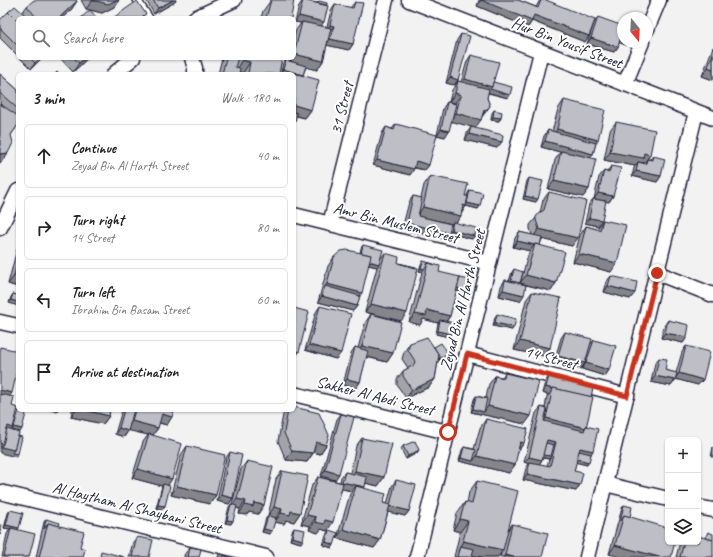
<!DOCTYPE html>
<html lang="en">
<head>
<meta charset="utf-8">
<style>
	:root { --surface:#fff; --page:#f2f2f2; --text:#222; --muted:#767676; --line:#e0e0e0 }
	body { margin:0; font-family:Caveat,sans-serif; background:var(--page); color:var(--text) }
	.controls { position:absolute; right:12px; bottom:12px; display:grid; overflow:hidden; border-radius:6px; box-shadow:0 1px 3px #0004 }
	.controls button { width:36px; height:36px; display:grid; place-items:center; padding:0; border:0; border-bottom:1px solid var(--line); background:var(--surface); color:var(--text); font:20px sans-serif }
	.compass { position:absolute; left:617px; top:12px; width:36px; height:36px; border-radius:50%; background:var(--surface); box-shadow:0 1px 3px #0004; rotate:162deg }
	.stop { position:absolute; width:12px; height:12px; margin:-9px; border:3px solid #c8321e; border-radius:50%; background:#fff }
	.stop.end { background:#c8321e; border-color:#fff; box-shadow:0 1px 4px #0008 }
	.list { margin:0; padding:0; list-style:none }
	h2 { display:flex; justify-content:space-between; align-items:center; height:52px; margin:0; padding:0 16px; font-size:17px }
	h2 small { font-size:13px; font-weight:400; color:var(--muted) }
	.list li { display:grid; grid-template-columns:26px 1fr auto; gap:12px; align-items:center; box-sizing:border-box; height:64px; margin:0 8px 8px; padding:0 8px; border:1px solid var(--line); border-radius:6px }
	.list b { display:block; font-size:15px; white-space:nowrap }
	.list p { margin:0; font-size:13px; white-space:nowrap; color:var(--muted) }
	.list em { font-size:13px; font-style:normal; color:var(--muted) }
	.icon { flex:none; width:22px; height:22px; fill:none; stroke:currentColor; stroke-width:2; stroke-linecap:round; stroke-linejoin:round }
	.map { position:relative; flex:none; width:713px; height:557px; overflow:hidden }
	.search { position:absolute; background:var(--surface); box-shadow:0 1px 3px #0004; left:16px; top:16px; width:280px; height:44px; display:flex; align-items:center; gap:10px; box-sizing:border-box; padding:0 14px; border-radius:6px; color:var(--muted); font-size:15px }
	.panel { position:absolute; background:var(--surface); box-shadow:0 1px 3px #0004; left:16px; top:72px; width:280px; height:340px; border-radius:6px }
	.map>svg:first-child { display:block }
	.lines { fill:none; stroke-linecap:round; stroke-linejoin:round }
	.service-casing { stroke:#22223b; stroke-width:10 }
	.minor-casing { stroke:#22223b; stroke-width:17 }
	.service { stroke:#fff; stroke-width:7 }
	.minor { stroke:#fff; stroke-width:14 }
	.wall { fill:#a3a3aa; stroke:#22223b; fill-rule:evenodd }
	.shaded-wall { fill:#85858b; stroke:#22223b }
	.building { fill:#bebec6; stroke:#22223b }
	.route { stroke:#c8321e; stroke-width:5 }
	.labels { text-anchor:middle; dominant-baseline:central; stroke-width:4; stroke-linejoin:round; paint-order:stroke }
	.street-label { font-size:16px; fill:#22223b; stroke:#fff }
</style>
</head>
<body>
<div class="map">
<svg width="713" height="557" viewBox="0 0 713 557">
	<rect width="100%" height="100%" fill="#f2f2f3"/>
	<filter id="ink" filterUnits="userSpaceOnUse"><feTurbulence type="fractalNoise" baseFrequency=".025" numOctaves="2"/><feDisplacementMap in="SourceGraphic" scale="8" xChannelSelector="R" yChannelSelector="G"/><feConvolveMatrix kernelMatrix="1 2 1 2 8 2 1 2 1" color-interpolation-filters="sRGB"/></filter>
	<g filter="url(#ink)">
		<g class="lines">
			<defs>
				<path id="service" d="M137,0l12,18"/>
				<g id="minor">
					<path d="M409,0l304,118"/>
					<path d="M195,18l39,-18"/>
					<path d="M647,29l12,-29"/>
					<path d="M192,58l3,10v6"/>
					<path d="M114,74l19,-16"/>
					<path d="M625,84l17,-42"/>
					<path d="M294,215l195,48"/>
					<path d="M330,224l56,-224"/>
					<path d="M0,228l18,-37"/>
					<path d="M657,273l56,22"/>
					<path d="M0,322l18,4"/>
					<path d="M467,354l160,42"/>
					<path d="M294,394l153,38"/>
					<path d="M605,484l63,15"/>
					<path d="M0,492l266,65"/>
					<path d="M698,507l15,3"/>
					<path d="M417,557l124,-505"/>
					<path d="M587,557l109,-445"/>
				</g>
			</defs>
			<use href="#service" class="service-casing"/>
			<use href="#minor" class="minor-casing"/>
			<use href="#service" class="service"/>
			<use href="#minor" class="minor"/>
		</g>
		<g class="wall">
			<path d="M81,0h38l-5,7 -12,6 -16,-4z"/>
			<path d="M146,0h30l-1,2 -21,12z"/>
			<path d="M271,0l20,18h-30l2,-7z"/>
			<path d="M303,0l14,3 2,-2 2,25 6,1 4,-17 4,-6 15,4 5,-6 -2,42 -4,6 -22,-5 -4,16 -6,9 -11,-3 -3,8 8,35 -6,8 -9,-2 -2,-42h-8l-5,-2 2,-9 3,-3 3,1v-3h5v-20l2,-8 5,-7 -6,-1 4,-16z"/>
			<path d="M479,0h39l18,7 4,-7h6l43,36 -4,6 -53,-21 -4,6 -51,-21z"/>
			<path d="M77,1l-6,9 -9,8h-44v38l-18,-18v-18l8,-8 14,1 5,-7z"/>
			<path d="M598,17l25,25h5l-2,3 -7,-3 -1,5 -4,5 -27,-8 7,-21z"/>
			<path d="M461,34l-3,46 -4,5 -8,-2 11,-43z"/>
			<path d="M713,47v33l-11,-4z"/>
			<path d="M471,55l22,27 15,16 -20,-5 -1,5 3,8 -8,11 -31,5 -6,15 -8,-2 6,-27 4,-6 8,2v-1l-6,-1 3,-12 6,-9 3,1 6,-21z"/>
			<path d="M20,58h22l-11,11z"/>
			<path d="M60,58h28l-15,14z"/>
			<path d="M222,58h60l-3,16h-37l1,-1 -3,-1 -1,2h-21z"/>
			<path d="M0,74l18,16v35l-7,10 -11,29z"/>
			<path d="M564,100l32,43 -3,11 -3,4 -1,31 -6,8 -35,-8 7,-29 5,-8 -19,-5 3,-11 4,-6 4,2 6,-23z"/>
			<path d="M494,110l7,8 -2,3 -8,-1 1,-7z"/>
			<path d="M616,122l34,33 -3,4h3l3,-3 8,20 -4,6 -25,-6 2,-8 1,-2 -31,-6 6,-30z"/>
			<path d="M396,124l33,41 -4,5 -11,-2 -4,7 -37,-10 9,-32 4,-6 6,2z"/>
			<path d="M471,127l26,21 -32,-8 2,-7z"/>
			<path d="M611,166l2,30 -4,6 -4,-1 -7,25 -13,-3 4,-19 4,-5h1l5,-22 5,-6 3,1z"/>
			<path d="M430,176l35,20h2l1,-3 2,-3 10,16 -2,3 -12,-3 -10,17 16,16 -23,-6 -4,6 -43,-10 7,-27 4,-6 8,2 3,-13zM418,216l34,8h-1z"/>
			<path d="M529,178l7,24 -13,-3 4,-18z"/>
			<path d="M549,192l23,54 -30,-7 -2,6 16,38 -5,8 -25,-6 -6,16 -21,-5 2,-10 4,-6 4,1 3,-9 2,-3 6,14 9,-31 1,-1 -17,-4 2,-9 4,-6 13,3 -2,-6v-4l10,-12 3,-13z"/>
			<path d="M603,220l8,52 -38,-10 7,-27 6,-9 11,3z"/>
			<path d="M18,245v42l-10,-3z"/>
			<path d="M363,245l18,13 4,-5 13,10 3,58 -36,-9 12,-45 -9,-2 -11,41 -4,5 -35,-9 10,-36 6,-9 26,-4 1,-5z"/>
			<path d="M423,261l11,4 5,7 28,18 -2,3 -9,-2 -6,25 -4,6 3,15 -13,-3 2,-11 -15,-4 -3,6 -11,-3 13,-50 -3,-1 2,-7z"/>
			<path d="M611,276l19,23 -26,-7 3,-11z"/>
			<path d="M532,292l18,56 -6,8 -30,-6 12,-50z"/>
			<path d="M13,294l5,1 -9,8 2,-6z"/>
			<path d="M320,306l16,53 -31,-9 11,-38z"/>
			<path d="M371,314l22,39 -6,9 -21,-5 -6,25 -4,6 -13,-3 8,-32 4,-6 3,1 7,-25z"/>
			<path d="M497,314l15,16 -19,-4 2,-9z"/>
			<path d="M668,320l19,17 -4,6 -22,-5 3,-12z"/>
			<path d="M565,332l25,13 4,-5 15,30 -4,6 -23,-7 2,-4 -3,4 -27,-7 7,-24z"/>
			<path d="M410,343l24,4 11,9 -7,5 -3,18 -6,8 -23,11 -9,-13v-6l6,-8 5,-3 -6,-9 2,-7z"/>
			<path d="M686,346l12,39 -22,-6 -5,7 -20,-4 4,-19 4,-5 6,12 11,3 6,-21z"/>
			<path d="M505,373l20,51 -54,-12 3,-13 2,-3 10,2 3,-14 6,-8 7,1z"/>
			<path d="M549,376l42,21 -5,29 5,28 -4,11 -11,-3 -2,9 2,20 -53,-11 3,-12 3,-4 -5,-2 12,-49 5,-6 4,1 2,-12 2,-1 -7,-2 3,-11zM542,458l7,1 -2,7 -8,-2 3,-4z"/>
			<path d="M72,410h38l-1,6 -6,8 -32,-7z"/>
			<path d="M122,410h52l-7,15 -8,-2 -1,5 -5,7 15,50 -5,24 -7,-1 6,-22 -30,-8 11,-36 5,-7 -19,-5 -5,7 -9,-3z"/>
			<path d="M286,410h8l32,35 -6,9 -6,-2 -7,10 -21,-2 -8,-19 5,-26z"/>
			<path d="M341,414l-6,66 -14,-4 16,-57z"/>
			<path d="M486,419l38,24 -6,8 -9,22 -50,-12 3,-11 2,-3 10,2 6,-21z"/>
			<path d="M362,438l22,39 -6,9 -13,-3 -1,5 19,15 4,1 5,-18 4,-6 13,31 -4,5 -17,-4 -8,28 -6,8 -37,-10 13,-44 2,-3 -10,-2 -15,42 -6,-2 -3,4 -9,-3 1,-4 -9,-2 11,-39 6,-8 22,5 1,-5 4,-5 5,1 6,-27z"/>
			<path d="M187,446l29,49 -6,9 -39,-9 10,-40z"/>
			<path d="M403,446l14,7 -11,6 -5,-10z"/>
			<path d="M713,447v10h-2z"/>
			<path d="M230,452l3,46 -4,6 -12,-3 9,-43z"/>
			<path d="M247,461l17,44 -6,9 -9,-2 -2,3 -8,-1 1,-5 -4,-1 -5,16 -6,-1 4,-16 2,-3h1l9,-35z"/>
			<path d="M282,471l18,42 -6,9 -8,-2 -2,4 -9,-2 1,-4 -6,16 -8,-2 4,-14 2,-2 8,-37z"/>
			<path d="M477,481l31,49 4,-6 30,33h-42l1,-4 -3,4h-44l6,-25 -7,-2 4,-17 8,-11 2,1 2,-11z"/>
			<path d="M624,505l6,12 41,40 -62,-3 13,-46z"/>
			<path d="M10,510l8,20 11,27h-27l5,-23 3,-5 -6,-1 4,-15z"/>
			<path d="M46,519l13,7 21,21 3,10h-47l8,-35z"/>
			<path d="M294,528l7,15 -11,-3 2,-9z"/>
			<path d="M329,530l5,15 -2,3 -9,-3 4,-12z"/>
			<path d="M708,532l5,25h-37l4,-15h18l7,-4z"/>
			<path d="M137,537l12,20h-20l4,-15z"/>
			<path d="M190,547l9,10h-15v-2z"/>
		</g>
		<g class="shaded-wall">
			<path d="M119,0l-5,7 -12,6 -16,-4 6,-8z"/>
			<path d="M173,0h3l-1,2 -21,12 4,-6z"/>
			<path d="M481,0l53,15 55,21 -4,6 -53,-21 -4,6 -51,-21z"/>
			<path d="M77,1l-6,9 -9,8h-3z"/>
			<path d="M299,16l25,6 -4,5 -18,-5 -1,1 -6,-1z"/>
			<path d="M330,25l4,1 -5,6 -3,-1z"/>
			<path d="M621,36l2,1v5h5l-2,3 -9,-3z"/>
			<path d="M591,38l27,9 -4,5 -27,-8z"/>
			<path d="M330,39l23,5 -4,6 -23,-5z"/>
			<path d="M294,54l29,7 -6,9 -29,-7 4,-5h2z"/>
			<path d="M40,58h2l-11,11 4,-6z"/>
			<path d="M85,58h3l-15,14 6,-9z"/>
			<path d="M242,60l8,2 -7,11 -8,-2z"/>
			<path d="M708,67l5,2v11l-11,-4z"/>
			<path d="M283,69l20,6 -13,-3 -1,2h-3l-5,-2z"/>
			<path d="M450,77l8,3 -4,5 -8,-2z"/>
			<path d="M465,79l27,8 18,8 -2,3 -47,-13z"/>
			<path d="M455,93l6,2 -6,8 -6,-1z"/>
			<path d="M294,105l17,5 -6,8 -11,-3z"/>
			<path d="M487,109l-6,8v3l-6,8 -25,-7 6,-8 28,-3z"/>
			<path d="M493,117l8,1 -2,3 -8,-1z"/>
			<path d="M441,129l8,2 -4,6 -8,-2z"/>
			<path d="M557,129l41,11 -6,9 -41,-11z"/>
			<path d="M469,134l33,8 -5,6 -32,-8z"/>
			<path d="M545,141l48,13 -4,6 -28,-9 -1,1 -19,-5z"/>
			<path d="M610,152l34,1 6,2 -6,8 -6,-1 -3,4 -31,-6z"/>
			<path d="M8,153l-8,11v-10z"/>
			<path d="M377,160l37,9 -4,6 -37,-10z"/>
			<path d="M416,161l13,4 -4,5 -13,-3z"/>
			<path d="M636,171l25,5 -4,6 -25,-6z"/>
			<path d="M554,181l35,8 -6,8 -35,-8z"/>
			<path d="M598,193l15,3 -4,6 -15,-3z"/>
			<path d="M525,196l13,3 -2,3 -13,-3z"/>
			<path d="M467,203l13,3 -2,3 -12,-3 -6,9 3,-10z"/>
			<path d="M423,207l38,9 -6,8 -2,-2 -1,2 -35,-8z"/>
			<path d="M589,218l13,2 -4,6 -13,-3z"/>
			<path d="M407,223l42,10 -4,6 -43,-10z"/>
			<path d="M539,229l39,9 -6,8 -39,-9z"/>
			<path d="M451,230l24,6 -3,3 -23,-6z"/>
			<path d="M517,241l17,4 -4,6 -17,-4z"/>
			<path d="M579,254l38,9 -6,9 -38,-10z"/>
			<path d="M360,259l19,5 -2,3 -20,-5z"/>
			<path d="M421,268l3,1 -2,3 -3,-1z"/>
			<path d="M526,275l30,8 -5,8 -31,-8z"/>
			<path d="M14,276l4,1v10l-10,-3z"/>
			<path d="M327,284l35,9 -6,8 -31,-15z"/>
			<path d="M608,286l27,7 -5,6 -26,-7z"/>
			<path d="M455,287l12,3 -2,3 -12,-3z"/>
			<path d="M503,290l21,5 -4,6 -21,-5z"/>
			<path d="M322,296l35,10 -4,5 -35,-9z"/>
			<path d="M11,300l7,2v4l-9,-3z"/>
			<path d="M371,304l36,9 -6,8 -36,-9z"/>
			<path d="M427,310l23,6 -6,8 -4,-4 -2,3 -15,-4 -3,6 -11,-3 6,-8z"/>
			<path d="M495,323l19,4 -2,3 -19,-4z"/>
			<path d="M438,331l13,3 -2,3 -13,-3z"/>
			<path d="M665,333l22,4 -4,6 -22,-5z"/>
			<path d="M520,341l30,7 -6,8 -30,-6z"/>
			<path d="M309,345l32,8 -5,6 -31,-9z"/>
			<path d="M362,346l31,7 -6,9 -31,-8z"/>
			<path d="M294,350l5,2 -5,7z"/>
			<path d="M448,353l-3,3 -12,8 3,-3z"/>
			<path d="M558,356l27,7 -4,6 -27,-7z"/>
			<path d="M586,363l23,7 -4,6 -23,-7z"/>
			<path d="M679,373l24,7 -5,5 -23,-6z"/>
			<path d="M655,376l20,4 -4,6 -20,-4z"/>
			<path d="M347,379l13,3 -4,6 -13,-3z"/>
			<path d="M435,379l-6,8 -23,11 6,-8z"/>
			<path d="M546,387l7,2 -4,6 -7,-2z"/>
			<path d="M0,390l12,3 -6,8 -6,-1z"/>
			<path d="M488,406l43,10 -6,8 -54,-12 2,-3 11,3z"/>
			<path d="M50,410h9l-2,2z"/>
			<path d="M75,410h10l24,6 -6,8 -32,-7z"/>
			<path d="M162,414l10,3 -5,8 -11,-3z"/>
			<path d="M546,418l40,10 -6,8 -40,-9z"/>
			<path d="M132,421l26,7 -6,8 -3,-2 -1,1 -22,-5z"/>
			<path d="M8,426l5,2 -6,8 -1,-7z"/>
			<path d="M14,427l8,2 -2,3 -8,-2z"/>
			<path d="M119,428l9,3 -4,6 -9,-3z"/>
			<path d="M547,440l9,2 -4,6 -8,-2z"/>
			<path d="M316,442l10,3 -6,9 -10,-3z"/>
			<path d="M520,442l4,1 -6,8z"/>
			<path d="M0,443l3,1 11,6 4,4 -2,3 -16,-4z"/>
			<path d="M580,448l13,3 -4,6 -11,-7z"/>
			<path d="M419,450l-2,3 -11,6 2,-3z"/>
			<path d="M292,451l21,2 -6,9 -21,-2z"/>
			<path d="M542,454l9,2 -2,3 -9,-2z"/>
			<path d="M477,456l38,9 -6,8 -50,-12 2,-3 12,3z"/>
			<path d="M529,457l13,3 -4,6 -8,-4 -1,2 -5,-2z"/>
			<path d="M576,459l13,3 -2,3 -13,-3z"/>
			<path d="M138,469l34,10 -6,9 -3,-4 -1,2 -30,-8z"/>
			<path d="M325,470l14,4 -4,6 -14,-4z"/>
			<path d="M355,471l29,6 -6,9 -29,-7z"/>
			<path d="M527,474l53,11 -4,6 -53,-11z"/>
			<path d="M342,482l23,5 -5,6 -4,-7 -4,5 -14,-3z"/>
			<path d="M177,486l39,9 -6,9 -39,-9z"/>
			<path d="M221,495l12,3 -4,6 -12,-3z"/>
			<path d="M237,499l9,2 -6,8 -9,-2z"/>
			<path d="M254,503l10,2 -6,9 -9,-2 -2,3 -8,-1 6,-9z"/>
			<path d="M158,505l7,1 -2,3 -7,-1z"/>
			<path d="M390,506l19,5 -4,5 -20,-5z"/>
			<path d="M274,507l8,2 -6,9 -8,-2z"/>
			<path d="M291,511l9,2 -6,9 -8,-2 -2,4 -9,-2 6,-9z"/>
			<path d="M307,515l9,2 -6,9 -9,-2z"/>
			<path d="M460,519l8,2 -8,11 -7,-2z"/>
			<path d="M227,520l6,1 -2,3 -6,-1z"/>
			<path d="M325,520l8,2 -6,9 -6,-2 -3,4 -9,-3 6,-8z"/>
			<path d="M6,525l13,3 -2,3 -6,-3 -1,1 -6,-1z"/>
			<path d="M264,529l8,2 -2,3 -8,-2z"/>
			<path d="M343,529l37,11 -6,8 -37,-10z"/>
			<path d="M292,537l11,3 -2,3 -11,-3z"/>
			<path d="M463,541l40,9 -5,7h-20l-20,-5 2,-6z"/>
			<path d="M326,542l8,3 -2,3 -9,-3z"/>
			<path d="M615,545l44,12h-38l-12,-3z"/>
			<path d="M505,555l9,2h-11z"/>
		</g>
		<g class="building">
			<path d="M34,0h42l1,1 -18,17h-22l-10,-12z"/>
			<path d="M92,0h25l-9,4z"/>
			<path d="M153,0h20l-15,8z"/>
			<path d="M271,0h23l-3,18h-25z"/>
			<path d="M303,0l25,6 -4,16 -25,-6z"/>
			<path d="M481,0h37l20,8 3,-8h5l49,20 -6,16 -55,-21 -2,6z"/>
			<path d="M137,1l9,13 -6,4h-27z"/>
			<path d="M319,1l8,2v2l-9,-2z"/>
			<path d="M355,2l8,1 -10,41 -23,-5 4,-13 -4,-1 5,-21 18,4z"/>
			<path d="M15,6l10,9 -3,3h-4v4l-10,-10z"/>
			<path d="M90,10l7,8h-16z"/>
			<path d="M8,12l10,10v24l-18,-18v-8z"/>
			<path d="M598,17l25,9v11l-2,-1 -3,11 -27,-9z"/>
			<path d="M302,22l29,6 -8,33 -29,-7z"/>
			<path d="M461,34l9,2 -12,44 -8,-3z"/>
			<path d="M713,54v15l-5,-2z"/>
			<path d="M471,55l28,7 -7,25 -27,-8z"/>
			<path d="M30,58h10l-5,5z"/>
			<path d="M74,58h11l-6,5z"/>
			<path d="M226,58h12l-3,9 5,1 -1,6h-17z"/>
			<path d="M243,58h39l-3,16h-31l2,-12 -8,-2z"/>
			<path d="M286,60l20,6 -3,9 -20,-6z"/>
			<path d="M57,72l3,2h-5z"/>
			<path d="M290,72l29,8 -8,30 -17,-5v-31h-4z"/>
			<path d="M0,74l18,16v19l-18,-16z"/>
			<path d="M458,81l31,8 -2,9 3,8 -3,3 -3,1 -3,10 -25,-7 5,-18 -6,-2z"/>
			<path d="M493,82l19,5 -2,8 -20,-6 2,-2z"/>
			<path d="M564,100l41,10 -7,30 -41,-11z"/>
			<path d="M447,102l9,2 -7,27 -8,-2z"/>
			<path d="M0,104l18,12v9l-7,10 2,8 -5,10 -8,1z"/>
			<path d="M494,110l8,2 -1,6 -8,-1z"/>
			<path d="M294,112l3,1 -2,9h-1z"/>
			<path d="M616,122l39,8 -5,25 -6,-2 -1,5 -33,-6z"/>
			<path d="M396,124l41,11 -8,30 -13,-4 -2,8 -37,-9 9,-33 8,3z"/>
			<path d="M471,127l32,8 -1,7 -33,-8z"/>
			<path d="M548,130l48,13 -3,11 -48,-13z"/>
			<path d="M561,151l35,8 -7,30 -35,-8z"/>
			<path d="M653,156l12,3 -4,17 -25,-5 2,-9 8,2 1,-5 5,1z"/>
			<path d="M611,166l10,2 -8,28 -15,-3 6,-22 5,2z"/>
			<path d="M430,176l38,8 -3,12h3l-2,10 -3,-1 -2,11 -38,-9z"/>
			<path d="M529,178l14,3 -5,18 -13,-3z"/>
			<path d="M470,190l13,3 -3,13 -13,-3z"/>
			<path d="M549,192l37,9 -8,37 -39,-9 -3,-9v-3l3,-4 5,-3z"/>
			<path d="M413,196l9,2 -4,18 33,8 -2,9 -42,-10z"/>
			<path d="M593,199l13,2 -4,19 -13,-2z"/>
			<path d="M603,220l23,5 -9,38 -38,-9 7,-28 14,4z"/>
			<path d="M453,222l23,6 -1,8 -24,-6z"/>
			<path d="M519,232l23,5 -2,8 -5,-1v1l-18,-4z"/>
			<path d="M535,244l30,8 -9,31 -30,-8z"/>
			<path d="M363,245l20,5 -4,14 -10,-3 2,-6 -10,-2z"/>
			<path d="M347,250l24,5 -9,38 -35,-9 7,-27 7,-6z"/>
			<path d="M385,253l14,4 -1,6 20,5 -11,45 -36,-9z"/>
			<path d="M18,260v17l-4,-1z"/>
			<path d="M423,261l11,3v1l-6,-2 -4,6 -3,-1z"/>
			<path d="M398,263l18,4v1z"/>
			<path d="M428,263l12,3 -1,6 21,5 -10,39 -23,-6 -1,6 -11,-2z"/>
			<path d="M514,269l9,3 -3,11 -9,-2z"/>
			<path d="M611,276l26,6 -2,11 -27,-7z"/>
			<path d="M460,278l10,2 -3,10 -10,-2z"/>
			<path d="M505,280l21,5 -2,10 -21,-5z"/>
			<path d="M325,286l35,10 -3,10 -35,-10z"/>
			<path d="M532,292l29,6 -11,50 -30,-7z"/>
			<path d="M13,294l5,1v7l-7,-2z"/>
			<path d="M320,306l31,8 -10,39 -32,-8z"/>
			<path d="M294,308l15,4 -10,40 -5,-2z"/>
			<path d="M371,314l30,8 -8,31 -31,-7z"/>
			<path d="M497,314l19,5 -2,8 -19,-4z"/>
			<path d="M440,320l14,3 -3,11 -13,-3z"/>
			<path d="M668,320l21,5 -2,12 -22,-4z"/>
			<path d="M565,332l27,7 -7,24 -27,-7z"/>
			<path d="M427,337l12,18 -4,24 -23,11 -9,-14v-5l11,-6 1,-4 -7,-11 2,-7z"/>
			<path d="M594,340l22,6 -7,24 -23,-7z"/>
			<path d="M441,343l7,10 -9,6v-4l-5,-8z"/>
			<path d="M686,346l24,6 -7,28 -24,-7z"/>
			<path d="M0,347l18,4v16l-6,26 -12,-3z"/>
			<path d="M355,347l13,4 -8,31 -13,-3z"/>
			<path d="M659,358l8,1 -2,11 12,3 -2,7 -20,-4z"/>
			<path d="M505,373l34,8 -8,35 -43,-10 7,-30 9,2z"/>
			<path d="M549,376l44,12 -2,9 -38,-9v1l-7,-2z"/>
			<path d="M553,388l40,9 -7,31 -40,-10z"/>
			<path d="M0,394l14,3 -2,9 6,2 -5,20 -5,-2 -5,18 -3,-1z"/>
			<path d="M476,396l11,3 -3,13 -11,-3z"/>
			<path d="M294,407l25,6 10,22 -3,10 -10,-3 -3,11 -21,-2 -8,-18 4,-23h6z"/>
			<path d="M541,407l6,2 -3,12 40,10 2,-5 12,3 -5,22 -13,-3 -6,23 9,2 -3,12 -53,-11 3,-12 20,4 6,-24 -9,-2 -5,20 -13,-3z"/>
			<path d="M19,410h8l-5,19 -8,-2z"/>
			<path d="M85,410h25l-1,6z"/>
			<path d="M124,410h10l-6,21 -9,-3z"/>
			<path d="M135,410h39l-2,7 -10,-3 -4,14 -26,-7z"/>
			<path d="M341,414l13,3 -15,57 -14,-4z"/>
			<path d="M486,419l42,10 -4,14 -4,-1 -5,23 -38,-9z"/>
			<path d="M7,429l12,4 -5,17 -13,-3 2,-3z"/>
			<path d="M149,434l33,10 -10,35 -34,-10z"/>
			<path d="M18,436l4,1 -4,17 -6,-1 2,-3z"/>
			<path d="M362,438l30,6 -8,33 -29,-6z"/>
			<path d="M415,441l4,9 -11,6 -5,-10z"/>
			<path d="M546,443l8,2 -3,11 -8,-1z"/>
			<path d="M187,446l38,9 -9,40 -39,-9z"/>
			<path d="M464,447l12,3 -3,11 -12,-3z"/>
			<path d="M579,451l12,3 -2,8 -12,-3z"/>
			<path d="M230,452l12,3 -9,43 -12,-3z"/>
			<path d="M247,461l26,6 -9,38 -10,-2 -1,4 -8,-2 1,-4 -9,-2z"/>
			<path d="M282,471l26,5 -8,37 -9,-2 -1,4 -9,-2 1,-4 -8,-2z"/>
			<path d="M345,472l22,5 -2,10 -23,-5z"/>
			<path d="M318,477l25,6 -10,39 -8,-2 -1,4 -9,-2 1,-5 -9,-2z"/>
			<path d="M396,480l20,5 -7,26 -19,-5z"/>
			<path d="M477,481l41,10 -15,59 -40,-9 5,-20 -8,-2 5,-17 7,2z"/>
			<path d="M163,484l7,2 -5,20 -7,-1z"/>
			<path d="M356,486l30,8 -3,9 7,2 -10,35 -37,-11z"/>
			<path d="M231,504l6,2 -4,15 -6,-1z"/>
			<path d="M624,505l8,2 -2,10 -6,-2 -4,6z"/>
			<path d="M10,510l13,3 -4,15 -13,-3z"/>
			<path d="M624,515l44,13v14h7l-4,15h-12l-44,-12z"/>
			<path d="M268,516l8,2 -4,13 -8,-2z"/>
			<path d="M46,519l14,4 -1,3 -11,-3 -4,6z"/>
			<path d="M48,523l36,9 -4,15 5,2 -2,8h-44z"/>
			<path d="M512,524l36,9 -6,24h-28l-9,-2z"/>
			<path d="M0,525h2l-2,10z"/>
			<path d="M11,528l24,6 -6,23h-25z"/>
			<path d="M294,528l11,2 -2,10 -11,-3z"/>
			<path d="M329,530l9,3 -4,12 -8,-3z"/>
			<path d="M708,532l5,2v6l-7,-2z"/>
			<path d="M698,536l15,4v17h-33l4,-15h14z"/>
			<path d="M137,537l16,3 -4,17h-17z"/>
			<path d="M460,546l14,3 -2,6 9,2h-24z"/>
			<path d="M190,547l11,2 -2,8h-11z"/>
			<path d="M101,551l23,6h-24z"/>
			<path d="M219,554l11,3h-12z"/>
		</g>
	</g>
	<g class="lines" filter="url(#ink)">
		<path class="route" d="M448,432l19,-78 160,42 30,-123"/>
	</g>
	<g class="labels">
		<g class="street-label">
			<text transform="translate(567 43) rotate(21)">Hur Bin Yousif Street</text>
			<text transform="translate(342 108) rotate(-76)">31 Street</text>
			<text transform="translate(396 223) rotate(14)">Amr Bin Muslem Street</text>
			<text transform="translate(463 300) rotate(-76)">Zeyad Bin Al Harth Street</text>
			<text transform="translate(551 358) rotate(15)">14 Street</text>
			<text transform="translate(375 396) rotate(14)">Sakher Al Abdi Street</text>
			<text transform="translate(137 508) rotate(14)">Al Haytham Al Shaybani Street</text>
		</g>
	</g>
</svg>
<div class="controls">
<button>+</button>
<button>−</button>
<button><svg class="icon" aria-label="layers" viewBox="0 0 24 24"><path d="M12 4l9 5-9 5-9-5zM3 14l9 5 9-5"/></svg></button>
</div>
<svg class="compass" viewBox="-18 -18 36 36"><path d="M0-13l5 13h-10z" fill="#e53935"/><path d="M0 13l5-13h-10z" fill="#767676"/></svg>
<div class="stop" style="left:448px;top:432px"></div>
<div class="stop end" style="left:657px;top:273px"></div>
<div class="search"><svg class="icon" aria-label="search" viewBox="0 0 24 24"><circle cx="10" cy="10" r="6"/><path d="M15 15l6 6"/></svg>Search here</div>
<section class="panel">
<h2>3 min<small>Walk · 180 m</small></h2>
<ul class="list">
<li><svg class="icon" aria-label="ahead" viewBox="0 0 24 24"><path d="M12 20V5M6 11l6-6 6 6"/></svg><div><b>Continue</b><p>Zeyad Bin Al Harth Street</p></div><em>40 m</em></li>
<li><svg class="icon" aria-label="right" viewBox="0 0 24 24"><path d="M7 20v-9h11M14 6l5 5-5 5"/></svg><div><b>Turn right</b><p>14 Street</p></div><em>80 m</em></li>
<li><svg class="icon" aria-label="left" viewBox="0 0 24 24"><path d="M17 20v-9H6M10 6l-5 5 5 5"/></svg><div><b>Turn left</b><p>Ibrahim Bin Basam Street</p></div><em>60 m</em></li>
<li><svg class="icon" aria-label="arrive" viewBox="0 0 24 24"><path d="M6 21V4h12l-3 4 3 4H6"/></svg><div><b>Arrive at destination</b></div></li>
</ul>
</section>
</div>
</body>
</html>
